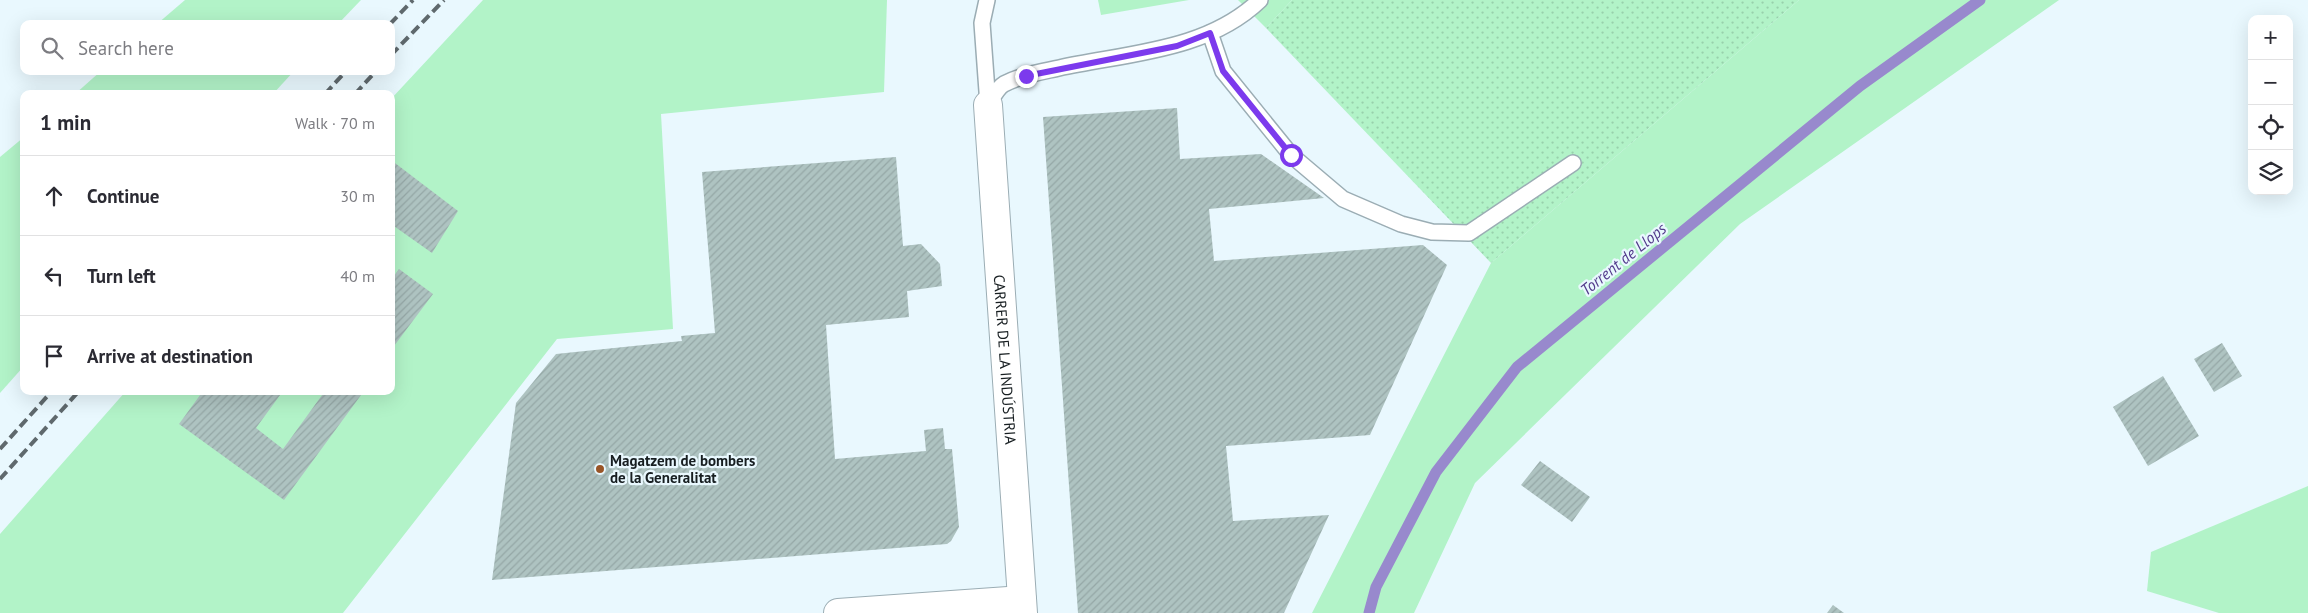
<!DOCTYPE html>
<html lang="en">
<head>
<meta charset="utf-8">
<style>
	:root { --surface:#fff; --page:#f7f7f7; --text:#2b2b33; --muted:#7c7c81; --line:#e1e1e2 }
	body { margin:0; font-family:"PT Sans",sans-serif; background:var(--page); color:var(--text) }
	.controls { position:absolute; right:15px; top:15px; display:grid; overflow:hidden; border-radius:10px; box-shadow:0 5px 20px #0002 }
	.controls button { width:45px; height:45px; display:grid; place-items:center; padding:0; border:0; border-bottom:1px solid var(--line); background:var(--surface); color:var(--text); font:25px sans-serif }
	.stop { position:absolute; width:15px; height:15px; margin:-11px; border:4px solid #7c3aed; border-radius:50%; background:#fff }
	.stop.end { background:#7c3aed; border-color:#fff; box-shadow:0 1px 5px #0008 }
	.list { margin:0; padding:0; list-style:none }
	h2 { display:flex; justify-content:space-between; align-items:center; height:65px; margin:0; padding:0 20px; font-size:21px }
	h2 small { font-size:16px; font-weight:400; color:var(--muted) }
	.list li { display:grid; grid-template-columns:32px 1fr auto; gap:15px; align-items:center; box-sizing:border-box; height:80px; padding:0 20px; border-top:1px solid var(--line) }
	.list b { display:block; font-size:19px; white-space:nowrap }
	.list em { font-size:16px; font-style:normal; color:var(--muted) }
	.icon { flex:none; width:28px; height:28px; fill:none; stroke:currentColor; stroke-width:2; stroke-linecap:round; stroke-linejoin:round }
	.map { position:relative; flex:none; width:2308px; height:613px; overflow:hidden }
	.search { position:absolute; background:var(--surface); box-shadow:0 5px 20px #0002; left:20px; top:20px; width:375px; height:55px; display:flex; align-items:center; gap:12px; box-sizing:border-box; padding:0 18px; border-radius:10px; color:var(--muted); font-size:19px }
	.panel { position:absolute; background:var(--surface); box-shadow:0 5px 20px #0002; left:20px; top:90px; width:375px; height:305px; border-radius:10px }
	.map>svg:first-child { display:block }
	.green { fill:#b2f3c8 }
	.garden { fill:url(#garden-dots) }
	.lines { fill:none; stroke-linecap:round; stroke-linejoin:round }
	.stream { stroke:#9889cd; stroke-width:11 }
	.building { fill:url(#building-hatch) }
	.lane-casing { stroke:#9badb4; stroke-width:18 }
	.street-casing { stroke:#9badb4; stroke-width:30 }
	.lane { stroke:#fff; stroke-width:15 }
	.street { stroke:#fff; stroke-width:28 }
	.rail { stroke:#5f696d; stroke-width:4; stroke-dasharray:10 5; stroke-linecap:butt }
	.route { stroke:#7c3aed; stroke-width:6 }
	.poi-dot { fill:#995527; stroke:#e9f8fe; stroke-width:2 }
	.labels { text-anchor:middle; dominant-baseline:central; stroke-width:4.5; stroke-linejoin:round; paint-order:stroke }
	.street-label { font-size:15px; fill:#171e21; stroke:#e9f8fe }
	.poi-label { font-size:15px; font-weight:bold; fill:#171e21; stroke:#e9f8fe; text-anchor:start }
	.water-label { font-size:16px; font-style:italic; fill:#523a8b; stroke:#e9f8fe }
</style>
</head>
<body>
<div class="map">
<svg width="2308" height="613" viewBox="0 0 2308 613">
	<defs>
		<pattern id="garden-dots" width="8" height="8" patternUnits="userSpaceOnUse" patternTransform="scale(1.25)"><rect width="8" height="8" fill="#b2f3c8"/><path d="M2 2h.1M6 6h.1" fill="none" stroke="#98d0ac" stroke-width="1.8" stroke-linecap="round"/></pattern>
		<pattern id="building-hatch" width="6" height="6" patternUnits="userSpaceOnUse" patternTransform="scale(1.25)"><rect width="6" height="6" fill="#aec3c1"/><path d="M-1 1l2-2M0 6l6-6M5 7l2-2" fill="none" stroke="#95a7a6"/></pattern>
	</defs>
	<rect width="100%" height="100%" fill="#e9f8fe"/>
	<g class="green">
		<path d="M185,0h176l-23,24h-181z"/>
		<path d="M483,0h404l-3,92 -223,22 12,215 -116,10 -214,274h-343v-79l126,-143h265v-292z"/>
		<path d="M1098,0h91l-88,15z"/>
		<path d="M1238,0h54l-26,28z"/>
		<path d="M1799,0h260l-319,224 -265,259 -61,130h-102l179,-350z"/>
		<path d="M101,71h193l-21,23h-198z"/>
		<path d="M24,137v229l-24,27v-236z"/>
		<path d="M2308,486v127h-89l-72,-22 4,-39z"/>
	</g>
	<path class="garden" d="M1292,0h507l-308,263 -225,-235z"/>
	<g class="lines">
		<path class="stream" d="M1369,613l7,-26 60,-115 81,-105 343,-281 120,-86"/>
	</g>
	<g class="building">
		<path d="M1177,108l3,51 81,-5 63,44 -115,11 5,52 209,-16 24,20 -77,170 -144,11 7,75 96,-6 -45,98h-206l-35,-496z"/>
		<path d="M896,157l7,89 18,-2 19,20 2,22 -35,5 2,26 -83,8 9,134 91,-8 -2,-21 19,-2 2,21h7l7,78 -8,14 -4,3 -455,36 24,-177 40,-49 126,-13 -1,-5 34,-3 -13,-161z"/>
		<path d="M391,160l67,51 -26,42 -41,-29z"/>
		<path d="M399,269l34,25 -42,56v-70z"/>
		<path d="M2222,343l20,33 -28,16 -20,-33z"/>
		<path d="M2163,376l36,60 -51,30 -35,-59z"/>
		<path d="M203,391h80l-27,37 27,21 42,-58h39l-80,109 -105,-76z"/>
		<path d="M1540,461l50,36 -18,25 -51,-37z"/>
		<path d="M1833,605l11,8h-17z"/>
	</g>
	<g class="lines">
		<defs>
			<g id="lane">
				<path d="M987,0l-5,23 6,82"/>
				<path d="M1210,33l13,38 68,84 52,44 58,25 31,8 37,1 104,-70"/>
				<path d="M988,105c4,-6 9,-17 16,-21 17,-9 37,-12 55,-16 69,-15 148,-17 201,-68"/>
			</g>
			<g id="street">
				<path id="s1" d="M988,105l35,508"/>
				<path d="M838,613l184,-13"/>
			</g>
		</defs>
		<use href="#lane" class="lane-casing"/>
		<use href="#street" class="street-casing"/>
		<use href="#lane" class="lane"/>
		<use href="#street" class="street"/>
		<g class="rail">
			<path d="M390,24l23,-24"/>
			<path d="M391,55l53,-55"/>
			<path d="M325,94l21,-23"/>
			<path d="M355,94l21,-23"/>
			<path d="M0,449l52,-58"/>
			<path d="M0,479l79,-88"/>
		</g>
	</g>
	<g class="lines">
		<path class="route" d="M1026,76l151,-30 33,-13 13,38 68,84"/>
	</g>
	<circle class="poi-dot" cx="600" cy="469" r="5"/>
	<g class="labels">
		<g class="street-label">
			<text stroke="none"><textPath href="#s1" startOffset="255">CARRER DE LA INDÚSTRIA</textPath></text>
		</g>
		<g class="poi-label">
			<text x="610" y="460">Magatzem de bombers<tspan x="610" dy="17">de la Generalitat</tspan></text>
		</g>
		<g class="water-label">
			<text transform="translate(1623 259) rotate(-39)">Torrent de Llops</text>
		</g>
	</g>
</svg>
<div class="controls">
<button>+</button>
<button>−</button>
<button><svg class="icon" aria-label="locate" viewBox="0 0 24 24"><circle cx="12" cy="12" r="6"/><path d="M12 2v4M12 18v4M2 12h4M18 12h4"/></svg></button>
<button><svg class="icon" aria-label="layers" viewBox="0 0 24 24"><path d="M12 4l9 5-9 5-9-5zM3 14l9 5 9-5"/></svg></button>
</div>
<div class="stop" style="left:1291px;top:155px"></div>
<div class="stop end" style="left:1026px;top:76px"></div>
<div class="search"><svg class="icon" aria-label="search" viewBox="0 0 24 24"><circle cx="10" cy="10" r="6"/><path d="M15 15l6 6"/></svg>Search here</div>
<section class="panel">
<h2>1 min<small>Walk · 70 m</small></h2>
<ul class="list">
<li><svg class="icon" aria-label="ahead" viewBox="0 0 24 24"><path d="M12 20V5M6 11l6-6 6 6"/></svg><div><b>Continue</b></div><em>30 m</em></li>
<li><svg class="icon" aria-label="left" viewBox="0 0 24 24"><path d="M17 20v-9H6M10 6l-5 5 5 5"/></svg><div><b>Turn left</b></div><em>40 m</em></li>
<li><svg class="icon" aria-label="arrive" viewBox="0 0 24 24"><path d="M6 21V4h12l-3 4 3 4H6"/></svg><div><b>Arrive at destination</b></div></li>
</ul>
</section>
</div>
</body>
</html>
